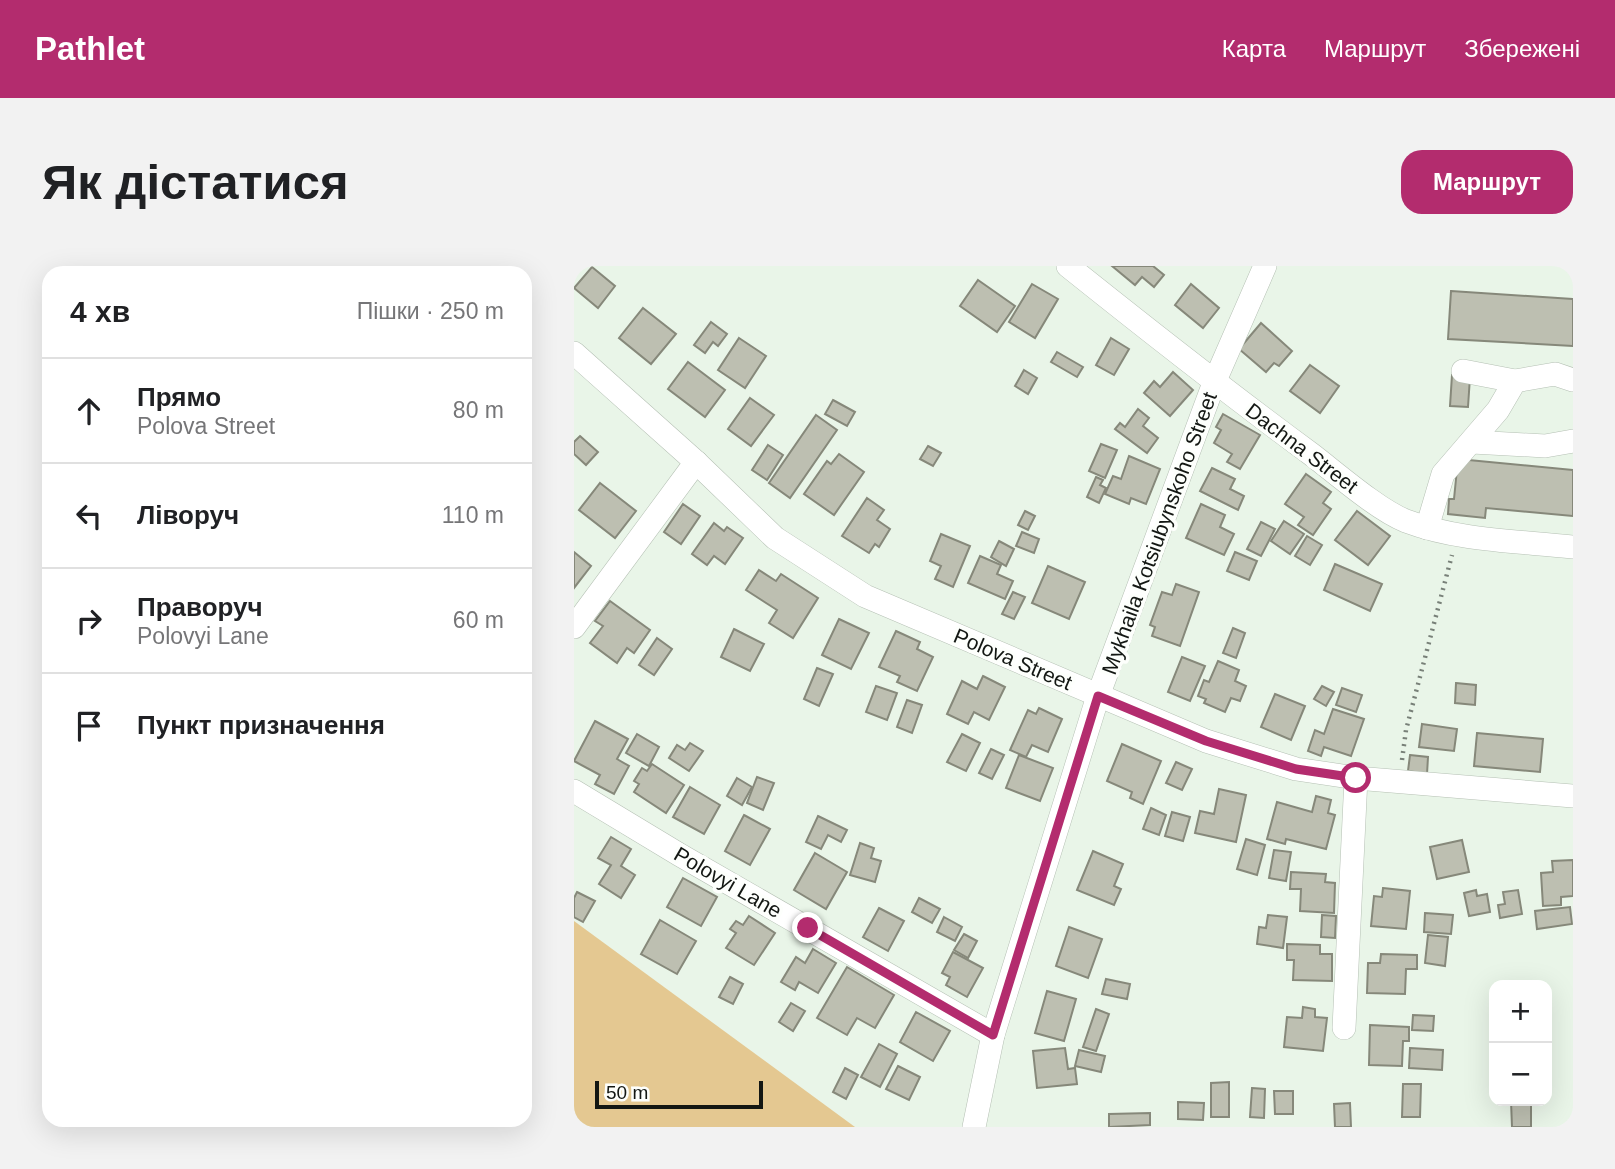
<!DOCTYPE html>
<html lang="uk">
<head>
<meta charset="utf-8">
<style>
	:root { --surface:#fff; --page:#f2f2f2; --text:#202124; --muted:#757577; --line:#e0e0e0; --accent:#b32c6e }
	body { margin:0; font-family:Helvetica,sans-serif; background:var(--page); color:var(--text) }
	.controls { position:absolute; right:21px; bottom:21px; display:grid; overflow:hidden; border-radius:14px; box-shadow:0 7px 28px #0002 }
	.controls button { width:63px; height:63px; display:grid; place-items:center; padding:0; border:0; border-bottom:2px solid var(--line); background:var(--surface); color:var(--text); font:35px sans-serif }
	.scale { position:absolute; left:21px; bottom:18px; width:168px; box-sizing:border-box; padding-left:7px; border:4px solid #131713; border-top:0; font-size:19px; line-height:24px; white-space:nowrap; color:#131713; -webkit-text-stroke:5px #fdfffc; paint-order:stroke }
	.stop { position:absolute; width:21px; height:21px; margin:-16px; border:5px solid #b32c6e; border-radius:50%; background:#fff }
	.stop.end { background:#b32c6e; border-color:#fff; box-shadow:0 2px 7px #0008 }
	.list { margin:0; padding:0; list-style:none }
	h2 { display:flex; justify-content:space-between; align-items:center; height:91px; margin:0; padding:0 28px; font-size:30px }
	h2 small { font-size:23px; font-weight:400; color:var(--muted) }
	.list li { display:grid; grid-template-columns:46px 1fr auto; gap:21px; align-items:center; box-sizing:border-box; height:105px; padding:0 28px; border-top:2px solid var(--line) }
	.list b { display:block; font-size:26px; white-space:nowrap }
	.list p { margin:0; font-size:23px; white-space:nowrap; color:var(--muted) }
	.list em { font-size:23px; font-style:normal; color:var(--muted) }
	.icon { flex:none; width:38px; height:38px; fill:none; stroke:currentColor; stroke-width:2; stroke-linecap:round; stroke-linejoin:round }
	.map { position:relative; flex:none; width:999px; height:861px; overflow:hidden; border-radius:21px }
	header { display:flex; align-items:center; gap:42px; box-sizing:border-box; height:98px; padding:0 35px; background:var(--accent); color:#fff }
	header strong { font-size:33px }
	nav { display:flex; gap:38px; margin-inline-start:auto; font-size:24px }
	.intro { display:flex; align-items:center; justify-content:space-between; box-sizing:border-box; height:168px; padding:0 42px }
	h1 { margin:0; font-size:49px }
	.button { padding:18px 32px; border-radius:21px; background:var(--accent); color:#fff; font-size:24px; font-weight:700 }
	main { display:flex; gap:42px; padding:0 42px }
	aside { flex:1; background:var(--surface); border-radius:21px; box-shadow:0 7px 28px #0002 }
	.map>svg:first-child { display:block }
	.green { fill:#e4c891 }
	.building { fill:#bdbfb1; stroke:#86887a; stroke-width:2 }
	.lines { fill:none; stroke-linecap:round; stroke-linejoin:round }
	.minor-casing { stroke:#b5c0b4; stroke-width:24 }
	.path { stroke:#788078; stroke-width:4.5; stroke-dasharray:2 5; stroke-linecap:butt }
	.minor { stroke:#fff; stroke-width:23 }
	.route { stroke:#b32c6e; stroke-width:9 }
	.labels { text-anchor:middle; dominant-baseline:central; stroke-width:7; stroke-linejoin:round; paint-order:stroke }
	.street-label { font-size:21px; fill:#131713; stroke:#fdfffc }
</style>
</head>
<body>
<header>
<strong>Pathlet</strong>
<nav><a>Карта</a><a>Маршрут</a><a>Збережені</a></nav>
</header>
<div class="intro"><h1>Як дістатися</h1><a class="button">Маршрут</a></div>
<main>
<aside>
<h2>4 хв<small>Пішки · 250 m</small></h2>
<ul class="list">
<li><svg class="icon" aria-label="ahead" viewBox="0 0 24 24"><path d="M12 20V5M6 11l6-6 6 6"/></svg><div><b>Прямо</b><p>Polova Street</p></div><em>80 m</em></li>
<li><svg class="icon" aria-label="left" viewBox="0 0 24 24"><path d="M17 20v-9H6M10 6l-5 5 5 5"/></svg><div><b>Ліворуч</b></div><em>110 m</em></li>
<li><svg class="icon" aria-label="right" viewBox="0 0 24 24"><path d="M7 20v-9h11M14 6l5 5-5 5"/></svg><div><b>Праворуч</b><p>Polovyi Lane</p></div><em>60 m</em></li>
<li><svg class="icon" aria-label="arrive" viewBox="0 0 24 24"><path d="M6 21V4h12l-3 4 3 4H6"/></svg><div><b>Пункт призначення</b></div></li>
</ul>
</aside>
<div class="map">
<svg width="999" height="861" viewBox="0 0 999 861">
	<rect width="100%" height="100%" fill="#e9f5e8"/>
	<path class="green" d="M0,655l281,206h-281z"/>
	<g class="building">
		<path d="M538,0h41l11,9 -10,12 -12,-10 -7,8z"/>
		<path d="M18,1l23,19 -17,22 -24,-20z"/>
		<path d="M404,14l37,26 -18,26 -37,-26z"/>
		<path d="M458,18l26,15 -23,39 -26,-16z"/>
		<path d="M617,18l28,24 -16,20 -28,-23z"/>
		<path d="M877,25l122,8v47l-125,-7z"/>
		<path d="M69,42l33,26 -25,30 -32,-26z"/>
		<path d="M137,56l16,12 -9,12 -5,-4 -8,11 -11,-8z"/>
		<path d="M687,57l31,28 -13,15 -5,-3 -8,9 -27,-23z"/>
		<path d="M165,72l27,18 -21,32 -27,-18z"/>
		<path d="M537,72l18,11 -15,26 -18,-10z"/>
		<path d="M483,86l26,15 -6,10 -26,-15z"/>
		<path d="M114,96l37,28 -20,27 -37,-28z"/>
		<path d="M736,99l29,21 -19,27 -30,-22z"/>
		<path d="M450,104l13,8 -9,16 -13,-8z"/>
		<path d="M599,106l20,18 -23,26 -26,-23 10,-12 6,6z"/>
		<path d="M878,109l18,2 -2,30 -18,-1z"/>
		<path d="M176,132l24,17 -23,31 -23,-17z"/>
		<path d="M259,134l22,12 -8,14 -22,-12z"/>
		<path d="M564,143l11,9 -6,8 15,12 -11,15 -32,-24 5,-6 5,4z"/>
		<path d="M649,148l37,21 -20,34 -13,-7 5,-8 -18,-11 7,-13 -5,-3z"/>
		<path d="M242,149l21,15 -47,68 -21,-15z"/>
		<path d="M6,170l18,16 -12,13 -12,-11v-12z"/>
		<path d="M527,178l16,6 -12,28 -16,-7z"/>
		<path d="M194,179l15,10 -16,25 -15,-10z"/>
		<path d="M354,180l13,7 -8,13 -13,-7z"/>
		<path d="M265,188l25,18 -30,43 -30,-21 23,-33 4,3z"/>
		<path d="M555,190l31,13 -14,35 -15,-6 -2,6 -24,-10 8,-18 8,3z"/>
		<path d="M884,193l115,11v46l-87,-8 -1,10 -37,-4 1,-15h5z"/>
		<path d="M638,202l23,11 -5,10 14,7 -6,14 -38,-19z"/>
		<path d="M732,208l25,18 -8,11 8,6 -18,26 -15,-10 6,-8 -19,-13z"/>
		<path d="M522,211l7,3 -3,5 6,3 -7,15 -12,-6z"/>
		<path d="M26,217l36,28 -21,27 -36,-28z"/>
		<path d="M293,232l17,12 -7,10 13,9 -11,18 -4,-3 -6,9 -27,-17z"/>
		<path d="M109,238l17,12 -19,28 -17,-12z"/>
		<path d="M627,238l24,11 -5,12 14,7 -10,21 -38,-17z"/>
		<path d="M451,245l10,5 -7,14 -10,-5z"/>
		<path d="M783,245l33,25 -22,29 -33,-25z"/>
		<path d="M710,255l20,13 -14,20 -19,-13z"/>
		<path d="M687,256l14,7 -14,27 -14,-7z"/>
		<path d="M140,257l10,8 3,-4 16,11 -18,26 -11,-8 -7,9 -15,-11z"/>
		<path d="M448,266l17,7 -5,14 -18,-7z"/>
		<path d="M367,268l29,12 -17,41 -18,-8 6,-13 -11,-5z"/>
		<path d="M733,270l15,9 -12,20 -15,-9z"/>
		<path d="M425,275l15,8 -8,17 -15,-9z"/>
		<path d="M0,286l17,14 -17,22z"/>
		<path d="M661,286l22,9 -8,19 -22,-9z"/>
		<path d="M406,290l21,9 -4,9 16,7 -8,18 -37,-16z"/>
		<path d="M761,298l47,20 -12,27 -46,-21z"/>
		<path d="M474,300l37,16 -16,37 -37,-16z"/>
		<path d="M185,304l17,11 5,-7 37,24 -25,40 -24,-15 8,-13 -31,-20z"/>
		<path d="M602,318l23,8 -19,54 -28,-10 3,-9 -5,-2 12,-33 10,3z"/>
		<path d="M439,326l12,5 -11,22 -12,-5z"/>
		<path d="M36,335l40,29 -16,23 -7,-5 -10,15 -27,-20 13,-17 -8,-5z"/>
		<path d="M265,353l30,14 -18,36 -29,-14z"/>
		<path d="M659,362l12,5 -9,25 -13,-5z"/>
		<path d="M160,363l30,15 -14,27 -29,-14z"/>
		<path d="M322,365l24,11 -3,7 16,8 -16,34 -20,-9 3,-6 -21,-9z"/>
		<path d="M83,372l15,11 -18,26 -15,-10z"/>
		<path d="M608,391l23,9 -15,35 -22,-9z"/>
		<path d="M644,395l21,9 -4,11 11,5 -6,15 -9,-3 -6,14 -21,-9 2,-4 -8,-3 6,-16 5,2z"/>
		<path d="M243,402l16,6 -14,32 -15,-7z"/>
		<path d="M409,410l22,11 -16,33 -15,-8 -6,12 -21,-10 15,-33 15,8z"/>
		<path d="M882,417l20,2 -1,20 -20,-2z"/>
		<path d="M302,420l21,7 -10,27 -21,-8z"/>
		<path d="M748,420l12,6 -8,14 -12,-7z"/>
		<path d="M768,422l20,7 -6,17 -20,-7z"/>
		<path d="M701,428l30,12 -14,34 -30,-13z"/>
		<path d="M333,434l15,5 -10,28 -15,-6z"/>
		<path d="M465,442l23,11 -14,33 -16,-7 -6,12 -16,-7 18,-40 8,4z"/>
		<path d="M759,443l31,10 -13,37 -27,-9 -3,9 -13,-5 7,-21 9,4z"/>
		<path d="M21,455l33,18 -11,20 12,7 -15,28 -19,-10 5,-9 -26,-14z"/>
		<path d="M848,458l35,5 -3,22 -35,-4z"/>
		<path d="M903,467l66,6 -3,33 -66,-6z"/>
		<path d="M63,468l22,13 -10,19 -23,-13z"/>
		<path d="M388,468l18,9 -14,28 -19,-9z"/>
		<path d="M116,477l13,8 -14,20 -20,-13 8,-13 8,5z"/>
		<path d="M548,478l39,17 -18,43 -13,-6 2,-6 -25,-11z"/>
		<path d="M417,483l13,6 -12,24 -13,-6z"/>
		<path d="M445,489l34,13 -13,33 -34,-13z"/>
		<path d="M836,489l18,2 -1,17 -19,-3z"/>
		<path d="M602,496l16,7 -10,21 -16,-7z"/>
		<path d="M78,498l32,21 -18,28 -32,-21 5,-8 -5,-3 8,-13 5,3z"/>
		<path d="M183,511l17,6 -11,27 -16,-7z"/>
		<path d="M163,512l15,9 -10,18 -15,-9z"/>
		<path d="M116,521l30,18 -16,29 -31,-17z"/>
		<path d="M645,523l27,6 -10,47 -41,-9 5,-22 14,3z"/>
		<path d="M742,530l15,4 -3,13 7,2 -9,34 -40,-10 -1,5 -18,-5 10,-37 35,10z"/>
		<path d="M577,542l15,7 -7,20 -16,-6z"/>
		<path d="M598,546l18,5 -7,24 -18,-5z"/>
		<path d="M170,549l26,14 -20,36 -25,-14z"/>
		<path d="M244,550l29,14 -6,12 -13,-7 -7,14 -15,-7z"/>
		<path d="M37,571l20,12 -10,17 14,9 -14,23 -22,-14 12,-19 -13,-7z"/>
		<path d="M672,573l19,6 -8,30 -20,-6z"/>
		<path d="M888,574l7,32 -32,7 -7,-32z"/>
		<path d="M286,577l14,5 -3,10 10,3 -6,21 -25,-7z"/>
		<path d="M700,584l17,2 -5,29 -17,-3z"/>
		<path d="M519,585l30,13 -9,22 7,3 -7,16 -37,-15z"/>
		<path d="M241,587l32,19 -21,37 -32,-19z"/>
		<path d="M999,594v36l-12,1v8l-18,1 -2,-33 12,-1 -1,-11z"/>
		<path d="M717,606l35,2 -1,8 10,1 -1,30 -34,-2 1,-22h-11z"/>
		<path d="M109,612l34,19 -16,29 -34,-19z"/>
		<path d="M809,622l27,3 -4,38 -35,-3 3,-30 8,1z"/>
		<path d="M902,624l1,6 10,-2 3,18 -21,4 -5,-23z"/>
		<path d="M944,624l4,24 -22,4 -2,-13 7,-1 -2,-12z"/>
		<path d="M3,626l18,9 -12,21 -9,-5v-19z"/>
		<path d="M345,632l21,11 -8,14 -20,-11z"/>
		<path d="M996,641l2,17 -35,5 -2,-18z"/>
		<path d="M305,642l25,13 -16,30 -25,-14z"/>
		<path d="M851,647l28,2 -2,19 -27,-2z"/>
		<path d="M694,649l19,2 -4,31 -26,-4 2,-17 7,1z"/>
		<path d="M748,649l14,1 -1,22 -14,-1z"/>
		<path d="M175,650l26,17 -21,32 -28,-17 10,-15 -6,-4 6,-8 7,4z"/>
		<path d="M370,651l18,10 -7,14 -18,-9z"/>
		<path d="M86,654l36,21 -19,33 -36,-20z"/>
		<path d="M495,661l33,12 -14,39 -32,-12z"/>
		<path d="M390,668l13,7 -9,17 -14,-8z"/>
		<path d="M854,669l20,2 -3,29 -20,-3z"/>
		<path d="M713,678l33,1v9h12v27l-39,-1 1,-20h-7z"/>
		<path d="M239,683l23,14 -18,30 -19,-11 -4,8 -14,-8 15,-25 9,6z"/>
		<path d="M379,686l30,16 -16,29 -21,-12 4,-8 -8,-4z"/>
		<path d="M807,688l36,1v14h-11l-1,25 -38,-1 1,-30h12z"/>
		<path d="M273,701l47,28 -19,33 -18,-10 -10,17 -30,-17z"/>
		<path d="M156,711l13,7 -10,20 -14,-7z"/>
		<path d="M532,713l24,5 -3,15 -25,-5z"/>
		<path d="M473,725l29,8 -12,42 -29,-8z"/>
		<path d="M217,737l14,8 -12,20 -14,-9z"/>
		<path d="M729,741l12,2v8l12,1 -4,33 -39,-4 3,-30 15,1z"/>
		<path d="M522,743l13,5 -13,37 -13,-4z"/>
		<path d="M342,746l34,19 -17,30 -33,-19z"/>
		<path d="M839,749l21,1 -1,15 -21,-1z"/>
		<path d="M796,759l39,2v14h-6l-1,25 -33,-1z"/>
		<path d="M305,778l18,10 -17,33 -19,-10z"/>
		<path d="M491,782l3,21 7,-1 2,16 -40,4 -4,-37z"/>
		<path d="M836,782l33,2 -1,20 -33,-2z"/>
		<path d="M505,784l26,6 -4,16 -26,-6z"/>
		<path d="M324,800l22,11 -11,23 -23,-11z"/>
		<path d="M271,802l13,7 -12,24 -13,-7z"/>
		<path d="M655,816v35h-18v-34z"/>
		<path d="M829,818h18l-1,33h-18z"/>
		<path d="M678,822l13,1 -1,29 -14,-1z"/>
		<path d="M700,825h19v23h-18z"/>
		<path d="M937,835h20v26h-19z"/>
		<path d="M604,836l26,1 -1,17 -25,-1z"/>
		<path d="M776,837l1,24h-16l-1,-23z"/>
		<path d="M576,847v12l-41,2v-13z"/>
	</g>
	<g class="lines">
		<defs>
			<g id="minor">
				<path d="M494,0c80,64 160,127 243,188 25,19 67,56 95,67 53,20 111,20 167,26"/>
				<path d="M0,87l122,109 79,76 90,58 341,145 90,28 60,9 217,18"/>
				<path d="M889,105l52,10"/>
				<path d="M898,176l73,4 28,-5"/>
				<path d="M853,262l16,-54 55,-64 17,-29 40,-7 18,6"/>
				<path d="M0,361l122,-165"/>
				<path d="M0,525l106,64 313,180"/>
				<path d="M770,762l12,-250"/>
				<path d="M400,861l19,-92 105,-339 116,-313 51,-117"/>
			</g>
		</defs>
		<use href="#minor" class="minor-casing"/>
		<path class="path" d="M828,494l4,-30 46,-175"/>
		<use href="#minor" class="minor"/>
	</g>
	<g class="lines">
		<path class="route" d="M234,662l185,107 105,-339 108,45 90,28 60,9"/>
	</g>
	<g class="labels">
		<g class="street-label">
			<text transform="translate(728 182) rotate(37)">Dachna Street</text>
			<text transform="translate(585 267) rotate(-70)">Mykhaila Kotsiubynskoho Street</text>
			<text transform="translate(439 393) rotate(23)">Polova Street</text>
			<text transform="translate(154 616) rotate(30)">Polovyi Lane</text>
		</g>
	</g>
</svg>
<div class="controls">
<button>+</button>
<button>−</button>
</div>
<div class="scale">50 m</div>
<div class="stop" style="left:782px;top:512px"></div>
<div class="stop end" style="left:234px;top:662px"></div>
</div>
</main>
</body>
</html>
